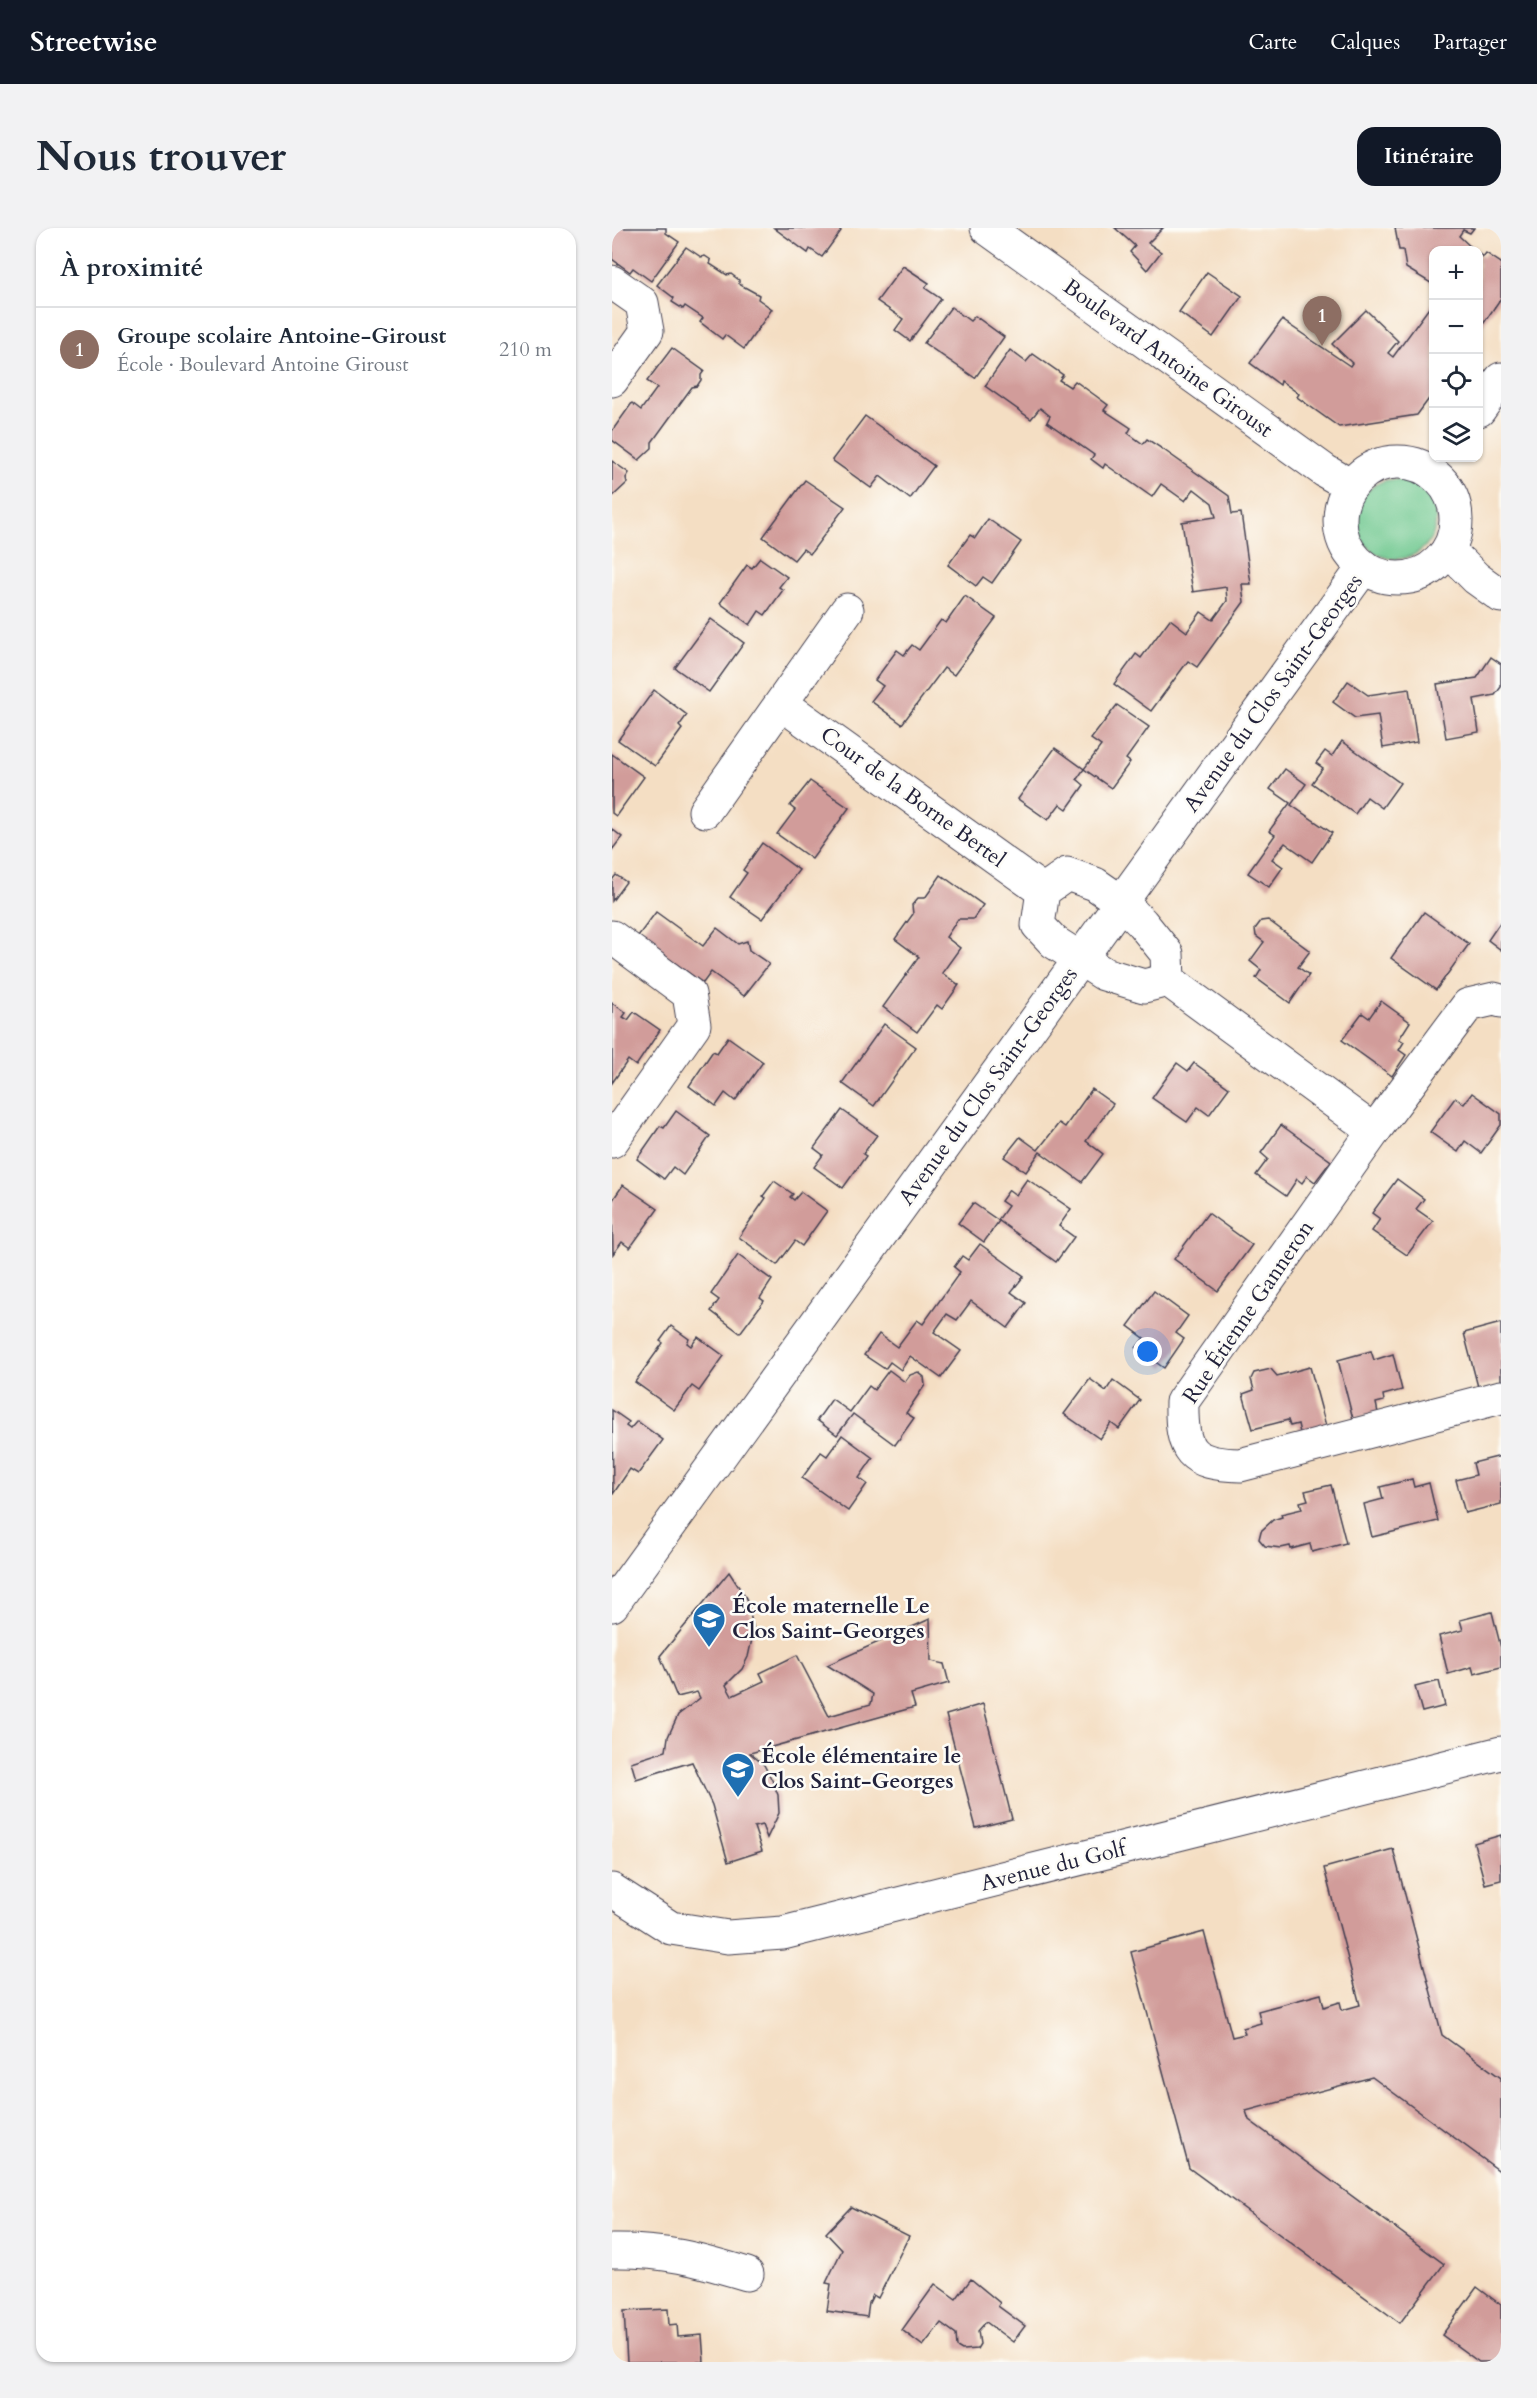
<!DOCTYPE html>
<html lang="fr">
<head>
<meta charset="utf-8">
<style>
	:root { --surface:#fff; --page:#f2f2f3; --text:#1f2937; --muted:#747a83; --line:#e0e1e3; --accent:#111827 }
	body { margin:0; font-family:Cardo,serif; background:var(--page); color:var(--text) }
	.controls { position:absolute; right:18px; top:18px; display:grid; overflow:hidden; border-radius:12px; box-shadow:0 2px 4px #0004 }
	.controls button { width:54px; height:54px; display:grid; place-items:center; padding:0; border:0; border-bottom:2px solid var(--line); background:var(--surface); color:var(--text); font:30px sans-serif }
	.you { position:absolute; left:536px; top:1124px; width:21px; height:21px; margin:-15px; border:4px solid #fff; border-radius:50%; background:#1a73e8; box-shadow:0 0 0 9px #1a73e833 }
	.badge { display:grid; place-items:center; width:39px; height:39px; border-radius:50%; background:var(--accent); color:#fff; font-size:20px; font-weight:700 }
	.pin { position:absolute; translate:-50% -50px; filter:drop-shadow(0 2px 3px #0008) }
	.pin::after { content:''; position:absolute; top:32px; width:21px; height:18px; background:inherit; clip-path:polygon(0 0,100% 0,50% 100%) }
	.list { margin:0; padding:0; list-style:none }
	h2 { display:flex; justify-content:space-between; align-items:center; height:78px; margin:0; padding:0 24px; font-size:26px }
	h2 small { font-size:20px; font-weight:400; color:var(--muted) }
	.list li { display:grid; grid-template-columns:39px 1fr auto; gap:18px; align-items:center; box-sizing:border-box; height:84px; padding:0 24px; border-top:2px solid var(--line) }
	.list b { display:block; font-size:22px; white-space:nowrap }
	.list p { margin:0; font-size:20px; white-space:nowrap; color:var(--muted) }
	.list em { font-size:20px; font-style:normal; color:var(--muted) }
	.icon { flex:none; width:33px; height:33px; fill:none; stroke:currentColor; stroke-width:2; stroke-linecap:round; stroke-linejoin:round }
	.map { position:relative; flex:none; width:889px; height:2134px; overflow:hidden; border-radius:18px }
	header { display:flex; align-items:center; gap:36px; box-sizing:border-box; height:84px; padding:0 30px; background:var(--accent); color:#fff }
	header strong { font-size:28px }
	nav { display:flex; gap:33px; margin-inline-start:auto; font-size:21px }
	.intro { display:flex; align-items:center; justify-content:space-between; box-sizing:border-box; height:144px; padding:0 36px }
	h1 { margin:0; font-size:42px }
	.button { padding:15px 27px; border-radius:18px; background:var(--accent); color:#fff; font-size:21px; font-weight:700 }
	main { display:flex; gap:36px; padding:0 36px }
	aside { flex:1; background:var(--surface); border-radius:18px; box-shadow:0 2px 4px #0004 }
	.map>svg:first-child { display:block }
	.green { fill:#6ec88f; stroke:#487565; stroke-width:1.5 }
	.building { fill:#d19c9a }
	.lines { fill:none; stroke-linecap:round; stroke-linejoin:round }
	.minor-casing { stroke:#423e4f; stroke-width:35 }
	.tertiary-casing { stroke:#423e4f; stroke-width:35 }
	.minor { stroke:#fff; stroke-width:33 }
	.tertiary { stroke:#fff; stroke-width:33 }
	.labels { text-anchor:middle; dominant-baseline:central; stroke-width:5; stroke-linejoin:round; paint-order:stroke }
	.street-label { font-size:22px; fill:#22223b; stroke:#fdfcf7 }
	.poi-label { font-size:22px; font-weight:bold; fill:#22223b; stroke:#fdfcf7; text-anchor:start }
</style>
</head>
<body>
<header>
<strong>Streetwise</strong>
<nav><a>Carte</a><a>Calques</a><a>Partager</a></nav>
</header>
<div class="intro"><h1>Nous trouver</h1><a class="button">Itinéraire</a></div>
<main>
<aside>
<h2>À proximité<small></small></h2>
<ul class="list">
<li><span class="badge" style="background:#8d6e63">1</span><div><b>Groupe scolaire Antoine-Giroust</b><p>École · Boulevard Antoine Giroust</p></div><em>210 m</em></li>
</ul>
</aside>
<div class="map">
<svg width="889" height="2134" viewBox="0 0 889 2134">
	<rect width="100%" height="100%" fill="#fdfcf7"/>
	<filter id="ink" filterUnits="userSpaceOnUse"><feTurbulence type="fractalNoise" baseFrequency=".0167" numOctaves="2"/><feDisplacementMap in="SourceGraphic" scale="12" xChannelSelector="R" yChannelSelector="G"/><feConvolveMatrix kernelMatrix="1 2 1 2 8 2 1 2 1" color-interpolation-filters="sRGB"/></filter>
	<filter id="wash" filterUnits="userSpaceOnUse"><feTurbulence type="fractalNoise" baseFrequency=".008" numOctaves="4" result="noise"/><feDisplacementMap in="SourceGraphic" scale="24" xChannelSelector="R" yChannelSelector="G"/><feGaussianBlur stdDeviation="1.35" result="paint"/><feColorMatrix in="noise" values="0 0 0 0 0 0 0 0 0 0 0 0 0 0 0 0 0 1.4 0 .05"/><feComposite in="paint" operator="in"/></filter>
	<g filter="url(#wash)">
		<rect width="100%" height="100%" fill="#f4dec3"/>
		<circle class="green" cx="784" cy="291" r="40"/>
		<g id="blocks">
			<g class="building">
				<path d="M0,0h54v5l13,9 -28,39 -18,-13 -3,4 -18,-13z"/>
				<path d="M162,0h63l4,3 -19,26 -12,-8 -2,4z"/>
				<path d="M503,0h48l-15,15 13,9 -14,18 -17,-18 5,-6z"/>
				<path d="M783,0h79l-4,5 -7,-3 -4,6 15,14h-40v35l-28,-17 -3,-18h-4z"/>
				<path d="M74,19l15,10 4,-1 6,4 -1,4 17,11 4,-1 8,6v4l20,11 -1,4 14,10 -28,40 -19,-14 -3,4 -22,-17 3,-4 -18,-12 -2,3 -11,-7 2,-4 -17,-13z"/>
				<path d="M874,25l15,10v35l-22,32v-76l4,3z"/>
				<path d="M291,38l26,17 -4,5 16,11 -31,42 -15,-11 8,-11 -26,-18z"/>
				<path d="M595,44l35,24 -29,41 -34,-25z"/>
				<path d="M822,73v91l-17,23 -78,12 -42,-30 2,-3 -18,-13 -1,4 -30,-22 32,-43 68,46 2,-3 -20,-19 34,-34 32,31 -10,12 5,4z"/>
				<path d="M339,79l19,14 5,-5 29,21 -29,41 -51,-35z"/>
				<path d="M60,120l32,23 -3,4v5l-4,6 -5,1 -40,55v6l-13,12 -27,-20v-9l20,-28 9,7 16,-22 -10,-7z"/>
				<path d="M398,122l16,12 7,-8 30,21 -4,5 11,7 5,-6 21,15 12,9 -4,5 27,18 -3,5 15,11 4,-5 14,9 68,48 3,18 9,-1 10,71h-9l2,18 -47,65 -9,-6 -37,50 -37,-27 22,-30 5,4 29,-39 17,13 14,-20 12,8 14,-19 -1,-14 -33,5 -6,-38 -5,-32 34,-5 -4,-14 -18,-14 -9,12 -24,-17 -9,13 -47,-33 -2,4 -12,-9 3,-4 -47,-33 3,-6 -10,-8 -9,11 -46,-33z"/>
				<path d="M253,188l69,50 -24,33 -30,-23 -9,12 -39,-28z"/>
				<path d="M0,233l17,12 -3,5 1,5 -15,14z"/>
				<path d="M193,252l40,27 -35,47 -7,-5 -9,11 -31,-23z"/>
				<path d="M376,291l33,23 -29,41 -9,-6 -7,9 -28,-21 22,-30 5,3z"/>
				<path d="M148,330l27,19 -8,10 4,3 -18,25 -6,-4 -9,14 -30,-22 27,-38 5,3z"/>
				<path d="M353,368l31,22 -42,57 -10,-7 -42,56 -31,-23 12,-15 -8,-6 22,-30 7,5 8,-10 7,5 22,-30 5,3z"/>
				<path d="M99,391l33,24 -35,49 -34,-24z"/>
				<path d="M879,429l10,7v23l-6,8 -21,4 5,33 -33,6 -9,-54 40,-6z"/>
				<path d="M736,453l20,14 41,-6 8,53 -34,6 -5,-33 -23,3 -22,-16z"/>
				<path d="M42,462l33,25 -8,11 3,3 -27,37 -37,-26z"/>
				<path d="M505,477l32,22 -23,32 4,3 -19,26 -27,-19 17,-23 -10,-7z"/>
				<path d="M730,513l58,42 -18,25 -15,-11 -12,17 -43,-31 11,-15 -7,-5 9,-12 7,5z"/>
				<path d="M443,520l29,21 -7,10 7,6 -17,24 -7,-5 -12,16 -30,-21z"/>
				<path d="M0,526l32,23 -28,39 -4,-3z"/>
				<path d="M673,541l21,15 -15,21 41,28 -20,29 -27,-19 -13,16 11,8 -14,20 -21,-14 27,-38 -6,-4 21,-28 -20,-14z"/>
				<path d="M198,553l39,27 -37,51 -35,-25 18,-24 -5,-4z"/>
				<path d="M0,601l10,8 -10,13z"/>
				<path d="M150,615l37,27 -37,49 -32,-22 17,-24 -4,-3z"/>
				<path d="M4,647l10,7 -14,19v-21z"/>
				<path d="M329,647l42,30 -10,14h-15l-12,18 14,11 -18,25 17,12 -17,24 -5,-4 -20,27 -34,-25 36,-50 -24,-18 18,-25 -1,-9 6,-7h7z"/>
				<path d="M44,684l47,34 14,-18 21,16 9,-3 2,9 20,14 -25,32 -33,-24 -8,11 -65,-47z"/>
				<path d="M812,684l45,32 -33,46 -45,-32z"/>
				<path d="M656,692l42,31 -12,16 11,8 -19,28 -34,-25 5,-8 -11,-9 14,-19 -8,-6 -1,-7 6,-8z"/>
				<path d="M889,693v29l-13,-10z"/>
				<path d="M769,773l29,21 -11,17 5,3 -5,8 7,5 -14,21 -50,-36 20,-27 7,5z"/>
				<path d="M0,775l14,10 -3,4 5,3 6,-8 26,18 -24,36 -8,-6 -16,23z"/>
				<path d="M272,796l32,23 -42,59 -32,-23z"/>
				<path d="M116,809l35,25 -28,39 -10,-8 -9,13 -27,-20 24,-35 4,2z"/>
				<path d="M565,835l11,8 6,-8 35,25 -20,27 -11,-8 -11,15 -35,-24z"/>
				<path d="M480,861l21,15 -27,37 17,13 -21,28 -42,-30 -14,20 -22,-15 16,-20 18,13 21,-27 6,4z"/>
				<path d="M860,865l29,21v11l-20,28 -16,-12 -7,11 -28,-20 25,-34 9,6z"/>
				<path d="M230,882l35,25 -14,19 3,2 -23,32 -29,-21 9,-12 -9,-7z"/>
				<path d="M64,883l34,25 -27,39 -10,-8 -9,12 -27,-20 23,-33 4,2z"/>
				<path d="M669,897l50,36 -16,21 -8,-6 -5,7 -5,-4 -11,17 -30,-21 12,-16 -7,-6z"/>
				<path d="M415,951l44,30 -12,17 15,11 -18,25 -58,-42 10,-14 -7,-5 8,-11 7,5z"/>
				<path d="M785,951l27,20 -8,10 17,12 -26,34 -35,-24 8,-12 -8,-6z"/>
				<path d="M162,953l19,13 -3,3 4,3 7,-8 26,19 -25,35 -7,-5 -18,24 -38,-28 27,-39 -3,-2z"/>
				<path d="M11,957l35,24 -28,39 -8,-6 -9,12 -1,-53z"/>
				<path d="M361,975l26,18 -15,21 -26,-19z"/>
				<path d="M596,985l44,32 -34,46 -44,-32z"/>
				<path d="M368,1016l44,32 -13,16 15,11 -18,25 -37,-27 -14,19 -10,-6 -13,18 27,19 -20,27 -31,-22 -9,14 -11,-8 -5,7 -21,-14 15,-21 18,13 20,-27 6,4 37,-52 -6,-5 8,-11 6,4z"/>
				<path d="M126,1027l34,25 -12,18 4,3 -24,32 -29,-22 8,-11 -8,-6z"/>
				<path d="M542,1063l34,25 -12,17 8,6 -20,29 -28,-20 8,-10 -16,-12z"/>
				<path d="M889,1095v58l-23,6 -14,-54z"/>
				<path d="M59,1098l18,13 -2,4 4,3 7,-9 26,19 -25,35 -7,-5 -18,24 -39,-28 28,-39 -3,-2z"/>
				<path d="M759,1123l3,9 19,-6 9,36 -19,5 1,6 -8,2 2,10 -25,6 -15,-59z"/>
				<path d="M698,1139l16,59 -26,7 -2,-9 -8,2 -2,-6 -35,9 -10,-35 11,-4 -3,-11 3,-6 17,-4 6,7z"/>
				<path d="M277,1142l16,12 5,-7 8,-3 6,5 1,8 -19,28 8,5 -19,27 -42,-31 -16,21 -20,-15 15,-21 18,13 19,-26 5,4z"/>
				<path d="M478,1151l16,12 7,-11 27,20 -21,29 -8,-6 -11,16 -36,-25z"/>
				<path d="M0,1182l17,12 -3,4 4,3 7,-8 26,19 -25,34 -8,-5 -17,25z"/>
				<path d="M230,1207l31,23 -14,20 8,6 -19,27 -46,-33 19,-26 6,4z"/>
				<path d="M889,1228v48l-36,9 -9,-33 20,-5 -3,-12z"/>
				<path d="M800,1251l2,8 15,-4 9,38 -66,16 -8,-33 19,-5 -3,-12z"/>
				<path d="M719,1257l15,58 -34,9 -2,-8 -19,5 -1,-3 -9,2 -16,-2 -6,-7 2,-8 12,-11 9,-3 -1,-3 21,-5 -2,-7 8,-2 -3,-9z"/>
				<path d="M117,1344l17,26 8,32 -6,27 -6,12 -16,16 6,11 32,-15 -4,-8 37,-18 32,61 42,-12 2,-10 -46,-29 103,-46 1,42 13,3 5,19 -38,11 4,13 -165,46 14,12 8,15 6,15 1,18 -12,25 -5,-13 -8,2 8,24 -34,11 -16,-57 -20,-43 -56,17 -5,-17 35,-11 2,-14 10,-22 22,-17 -3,-6 -20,5 -17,-41z"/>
				<path d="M880,1384l9,36v19l-27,7 -2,-7 -24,7 -9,-38 24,-6 -3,-10z"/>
				<path d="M827,1453l6,25 -23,6 -7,-25z"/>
				<path d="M371,1476l29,115 -36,9 -30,-113z"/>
				<path d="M889,1607v45l-16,4 -11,-41z"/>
				<path d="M781,1621l49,186 59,43v94l-129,-95 -126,34 3,9 195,144 -44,59 -211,-155 -58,-216 73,-20 28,105 13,-3 -2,-6 18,-5 -3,-12 63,-17 3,13 16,-5 2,8 18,-5 -36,-137z"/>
				<path d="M239,1979l58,29 -31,62 -5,-3 -4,8 -2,14 -40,-6 4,-27 -5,-1 16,-33 -16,-17z"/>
				<path d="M359,2051l29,24 -2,3 27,20 -12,16 -27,-20 -8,9 2,13 -3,5 -15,1 -5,-3 -1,-13 -15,-11 -18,23 -21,-16 33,-46 21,15z"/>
				<path d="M865,2059l24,18v57h-22l-37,-27z"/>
				<path d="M56,2081l1,16 8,-1 1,13 24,-2 2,27h-77l-3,-51z"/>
			</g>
		</g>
	</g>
	<g filter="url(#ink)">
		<use href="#blocks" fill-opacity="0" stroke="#423e4f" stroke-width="1.5"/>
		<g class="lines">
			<defs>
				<g id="minor">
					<path d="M0,54l30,21 5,28 -35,49"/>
					<path d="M170,476l261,187"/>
					<path d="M93,583l142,-201"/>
					<path d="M455,646l28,10 26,18 21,21 25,31 1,26 -24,6 -40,-12 -50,-32 -16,-17 5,-34z"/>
					<path d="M0,709l77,57 5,31 -82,116"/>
					<path d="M556,752l206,151"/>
					<path d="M889,773l-7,-2 -26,6 -94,126 -192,271c-1,49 8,62 58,63l261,-68"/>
					<path d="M0,2023c53,-1 85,8 135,23"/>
				</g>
				<g id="tertiary">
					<path d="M375,0l338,243 26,15"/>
					<path d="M867,182l22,-31"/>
					<circle cx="786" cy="292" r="58"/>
					<path d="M836,322l28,28 25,18"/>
					<path d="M0,1377l752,-1038"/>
					<path d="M0,1662l59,38 57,9 55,-4 718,-180"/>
				</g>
			</defs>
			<use href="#minor" class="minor-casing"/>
			<use href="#tertiary" class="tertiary-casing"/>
			<use href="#minor" class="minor"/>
			<use href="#tertiary" class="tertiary"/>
		</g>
	</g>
	<defs>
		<symbol id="school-pin" viewBox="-11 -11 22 30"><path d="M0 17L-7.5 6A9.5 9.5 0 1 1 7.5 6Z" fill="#1f6fb2" stroke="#fdfcf7"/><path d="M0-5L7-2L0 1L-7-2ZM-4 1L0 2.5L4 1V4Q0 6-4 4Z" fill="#fff"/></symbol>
	</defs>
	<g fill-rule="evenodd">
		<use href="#school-pin" x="78" y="1372" width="38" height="52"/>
		<use href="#school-pin" x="107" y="1522" width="38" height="52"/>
	</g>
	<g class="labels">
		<g class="street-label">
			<text transform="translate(556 130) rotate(36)">Boulevard Antoine Giroust</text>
			<text transform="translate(661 465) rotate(-54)">Avenue du Clos Saint-Georges</text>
			<text transform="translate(301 569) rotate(36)">Cour de la Borne Bertel</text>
			<text transform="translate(376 858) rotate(-54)">Avenue du Clos Saint-Georges</text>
			<text transform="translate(636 1084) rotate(-56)">Rue Étienne Ganneron</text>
			<text transform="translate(441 1638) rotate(-14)">Avenue du Golf</text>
		</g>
		<g class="poi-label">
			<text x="120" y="1378">École maternelle Le<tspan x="120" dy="25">Clos Saint-Georges</tspan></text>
			<text x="149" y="1528">École élémentaire le<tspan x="149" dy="25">Clos Saint-Georges</tspan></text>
		</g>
	</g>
</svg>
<div class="controls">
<button>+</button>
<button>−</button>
<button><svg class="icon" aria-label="locate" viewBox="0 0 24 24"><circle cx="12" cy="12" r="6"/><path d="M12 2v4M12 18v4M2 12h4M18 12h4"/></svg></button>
<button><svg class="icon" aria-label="layers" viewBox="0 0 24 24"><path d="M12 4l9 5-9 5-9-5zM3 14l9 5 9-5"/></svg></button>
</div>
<div class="you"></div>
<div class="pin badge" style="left:710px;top:118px;background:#8d6e63">1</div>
</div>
</main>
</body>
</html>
